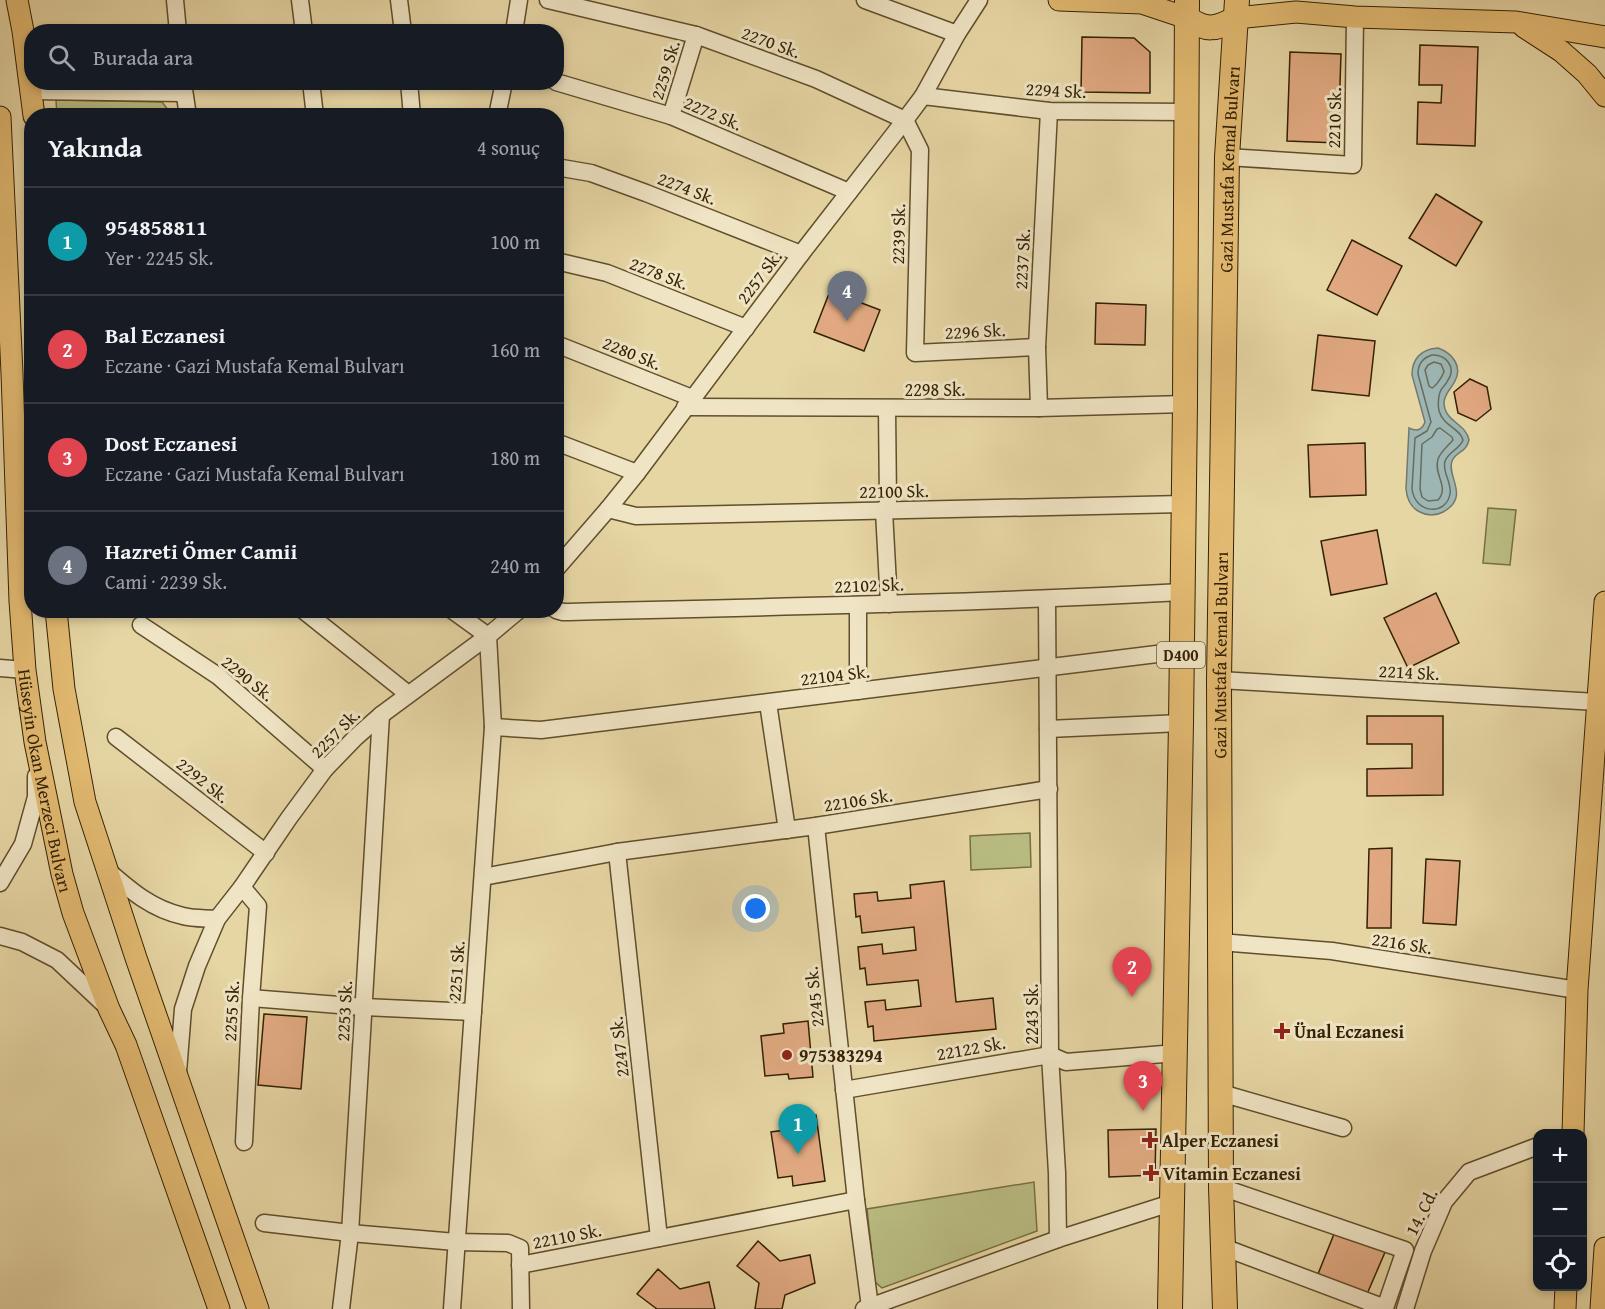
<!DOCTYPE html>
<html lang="tr">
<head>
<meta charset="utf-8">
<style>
	:root { --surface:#171b24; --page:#242831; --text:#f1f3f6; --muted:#9ea1a6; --line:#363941; --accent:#8c9099 }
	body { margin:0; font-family:"Gentium Book Plus",serif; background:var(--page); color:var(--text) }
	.controls { position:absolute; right:18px; bottom:18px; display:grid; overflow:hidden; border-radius:12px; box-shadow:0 3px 9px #0003 }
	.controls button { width:54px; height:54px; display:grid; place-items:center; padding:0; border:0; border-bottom:2px solid var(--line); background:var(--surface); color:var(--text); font:30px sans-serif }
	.you { position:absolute; left:756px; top:909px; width:21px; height:21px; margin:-15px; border:4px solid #fff; border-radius:50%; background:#1a73e8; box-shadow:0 0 0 9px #1a73e833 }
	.badge { display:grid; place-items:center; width:39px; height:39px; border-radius:50%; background:var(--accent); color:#fff; font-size:20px; font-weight:700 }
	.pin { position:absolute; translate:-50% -50px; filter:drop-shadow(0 2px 3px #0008) }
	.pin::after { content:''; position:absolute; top:32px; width:21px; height:18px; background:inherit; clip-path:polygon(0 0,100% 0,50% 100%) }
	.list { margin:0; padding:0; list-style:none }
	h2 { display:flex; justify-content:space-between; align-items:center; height:78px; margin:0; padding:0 24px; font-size:26px }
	h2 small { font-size:20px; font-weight:400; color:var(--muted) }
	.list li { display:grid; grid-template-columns:39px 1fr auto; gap:18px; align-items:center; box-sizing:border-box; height:108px; padding:0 24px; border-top:2px solid var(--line) }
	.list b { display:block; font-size:22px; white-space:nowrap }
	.list p { margin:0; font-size:20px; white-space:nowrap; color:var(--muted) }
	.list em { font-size:20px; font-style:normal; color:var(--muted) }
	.icon { flex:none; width:33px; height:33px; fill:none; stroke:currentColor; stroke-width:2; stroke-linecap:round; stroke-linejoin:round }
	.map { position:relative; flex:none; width:1605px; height:1309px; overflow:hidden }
	.search { position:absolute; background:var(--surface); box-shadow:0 3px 9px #0003; left:24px; top:24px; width:540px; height:66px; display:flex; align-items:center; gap:15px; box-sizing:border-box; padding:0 21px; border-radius:24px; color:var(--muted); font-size:22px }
	.panel { position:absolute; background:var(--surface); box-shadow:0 3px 9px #0003; left:24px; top:108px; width:540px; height:510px; border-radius:24px }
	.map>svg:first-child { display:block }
	.green { fill:#b9bd82; stroke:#776f42; stroke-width:1.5 }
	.water { fill:#9db6b3; stroke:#737a6d; stroke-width:1.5 }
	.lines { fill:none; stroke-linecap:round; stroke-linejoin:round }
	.shore { stroke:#696c5b; stroke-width:1.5 }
	.building { fill:#e1a981; stroke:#352103; stroke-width:1.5 }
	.minor-casing { stroke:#614e2b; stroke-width:19 }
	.major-casing { stroke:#352103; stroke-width:23 }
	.highway-casing { stroke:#352103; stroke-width:26 }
	.minor { stroke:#efe4c4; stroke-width:16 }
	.major { stroke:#e3bb72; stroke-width:21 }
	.highway { stroke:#e3bb72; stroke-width:24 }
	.poi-dot { fill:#8f2418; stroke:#efe4c4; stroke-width:2 }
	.labels { text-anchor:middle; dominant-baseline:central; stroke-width:6; stroke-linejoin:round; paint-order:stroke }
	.shield { fill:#efe4c4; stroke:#6d5c3d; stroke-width:1.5 }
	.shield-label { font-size:16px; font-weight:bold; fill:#352103 }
	.street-label { font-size:18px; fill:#352103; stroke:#efe4c4 }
	.poi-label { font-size:18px; font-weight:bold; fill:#352103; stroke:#efe4c4; text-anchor:start }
</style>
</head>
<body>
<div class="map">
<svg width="1605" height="1309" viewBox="0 0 1605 1309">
	<rect width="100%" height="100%" fill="#e6d6a4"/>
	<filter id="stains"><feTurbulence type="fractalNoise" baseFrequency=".00333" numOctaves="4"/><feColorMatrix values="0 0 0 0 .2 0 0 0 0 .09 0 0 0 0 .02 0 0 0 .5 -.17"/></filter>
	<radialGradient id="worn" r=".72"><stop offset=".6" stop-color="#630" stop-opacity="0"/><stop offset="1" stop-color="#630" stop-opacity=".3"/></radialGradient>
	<g class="green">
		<path d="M56,100l106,2 10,13h-115z"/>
		<path d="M1488,508l28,2 -6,55 -27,-2z"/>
		<path d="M1030,833l1,34 -60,3 -1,-34z"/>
		<path d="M1034,1182l3,49 -155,57 -7,-6 -8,-73z"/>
	</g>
	<path class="water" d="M1438,348c14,5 25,18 17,33 -4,8 -10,12 -11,21 0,20 22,21 25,38 -3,13 -13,11 -17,21 -6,15 19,36 -9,51 -7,4 -16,4 -23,0 -9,-4 -13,-13 -14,-23l3,-61c8,4 13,2 16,-6l-13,-47c0,-16 9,-26 26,-27z"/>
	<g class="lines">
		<g class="shore">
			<path d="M1432,355c13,-1 25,12 16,25 -2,5 -6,7 -8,12 -2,6 -2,13 -1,19 5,16 21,17 24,29 -3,9 -14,11 -18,21 -3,12 7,21 5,33 -4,22 -35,20 -38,-5l3,-51 12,-7 4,-9 -13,-48c0,-10 4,-16 14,-19z"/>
			<path d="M1434,362l7,2 3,7c-1,5 -8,15 -12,17l-3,-2 -4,-16 3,-5z"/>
			<path d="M1440,428l12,9 1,3c-5,6 -12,11 -15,19 -5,16 12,28 0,41l-10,1 -6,-4 -2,-8 2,-45 10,-7 5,-8z"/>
		</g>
	</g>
	<g class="building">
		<path d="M1082,37l52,1 16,14v41l-69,-1z"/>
		<path d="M1420,45l58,2 -3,99 -58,-2 1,-42 23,1 1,-18h-23z"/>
		<path d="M1290,52l51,2 -3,89 -51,-2z"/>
		<path d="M1436,194l46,28 -26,44 -47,-28z"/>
		<path d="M1352,240l50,26 -25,49 -50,-25z"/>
		<path d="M830,291l50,19 -16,41 -50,-19z"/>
		<path d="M1096,303l50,2 -1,40 -50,-1z"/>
		<path d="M1318,335l57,6 -6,55 -57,-6z"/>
		<path d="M1470,379l17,8 4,22 -15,12 -18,-8 -4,-21z"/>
		<path d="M1365,443l1,52 -56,2 -2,-52z"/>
		<path d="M1377,530l10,54 -56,11 -10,-54z"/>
		<path d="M1436,593l23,50 -51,25 -24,-50z"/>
		<path d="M1367,716h76v79l-76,1v-27l45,-1v-24h-45z"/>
		<path d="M1392,848l-1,80h-24l2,-79z"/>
		<path d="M1426,859l34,2 -4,64 -33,-2z"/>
		<path d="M944,881l12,121 37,-4 3,31 -122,12 -1,-15 -5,1 -3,-25 20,-2 1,10 35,-4 -3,-26 -51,5 -2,-17 -5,1 -2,-22 24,-3 1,10 33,-4 -2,-23 -52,6 -2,-17 -4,1 -2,-23 23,-2 1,9 33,-3 -1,-13z"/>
		<path d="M264,1014l43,3 -6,72 -43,-4z"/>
		<path d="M808,1021l5,56 -24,2 -1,-5 -23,2 -4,-40 23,-3 -1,-9z"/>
		<path d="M816,1115l9,66 -32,5 -1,-10 -14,2 -7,-46 14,-2 -1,-10z"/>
		<path d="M1156,1129l-1,46 -46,2 -1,-47z"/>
		<path d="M1336,1229l50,21 -19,44 -49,-20z"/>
		<path d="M758,1241l22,20 30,-6 5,28 -30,12 -3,14h-27l4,-26 -22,-17z"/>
		<path d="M658,1269l22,20 29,-7 6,27h-58l-20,-15z"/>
	</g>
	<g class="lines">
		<defs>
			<g id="minor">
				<path d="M175,0l3,32"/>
				<path d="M300,0l4,32"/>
				<path d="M399,0l4,32"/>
				<path d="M548,0l148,35 120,44 89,41 15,30 -5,203 122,-6"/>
				<path d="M865,0l92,34"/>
				<path d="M514,32l5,-32"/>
				<path d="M311,82l4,34"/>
				<path d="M409,82l3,34"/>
				<path d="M556,82l115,34 178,76"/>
				<path d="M183,83l5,33"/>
				<path d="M31,91l153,2"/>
				<path d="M923,96l126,15 138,1"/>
				<path d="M497,116l7,-34"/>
				<path d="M671,116l25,-81"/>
				<path d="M1227,157l126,8 2,-148"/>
				<path d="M556,167l35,6 55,20 155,61"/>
				<path d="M556,261l51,12 139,55"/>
				<path d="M556,344l136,54"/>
				<path d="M685,407l354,1 146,-4"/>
				<path d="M1039,408l-2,-61 12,-236"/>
				<path d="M887,409l1,94 -4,8 5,93"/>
				<path d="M556,442l81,31"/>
				<path d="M608,509l28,7 547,-12"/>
				<path d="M556,569l52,-60 29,-36 164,-219 104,-134 18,-24 34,-62 22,-34"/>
				<path d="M1047,599l3,456 7,118 1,66"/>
				<path d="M303,610l105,84"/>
				<path d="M452,610l36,26"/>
				<path d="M556,610l7,2c207,-5 413,-9 619,-20"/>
				<path d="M141,625l77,51 107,93"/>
				<path d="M0,668l25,2"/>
				<path d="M1219,680l378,22"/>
				<path d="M858,691v-86"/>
				<path d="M768,703l19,127"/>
				<path d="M493,727l48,3 640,-79"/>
				<path d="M1048,729l133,-6"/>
				<path d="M116,737l150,116"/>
				<path d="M816,826l40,374 14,107"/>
				<path d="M617,852l42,386"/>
				<path d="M107,870c24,21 45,39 76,46 11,3 23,2 34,3"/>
				<path d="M483,877l134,-25 199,-26 233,-37"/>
				<path d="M0,883l23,-39 13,-47v-21"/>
				<path d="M242,887l16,19 -7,92 -7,144"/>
				<path d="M0,936l22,6 35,18 50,47"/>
				<path d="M1220,942l112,9 245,39"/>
				<path d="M251,998l113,9 109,5"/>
				<path d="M178,1072l5,-63 14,-43 20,-47 25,-32 47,-69 36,-49 31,-32 25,-22 107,-79 31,-26"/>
				<path d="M844,1090l206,-35 16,7 110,-9"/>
				<path d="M1221,1093l122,35"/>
				<path d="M1221,1187l184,63 -20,58 -162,-61"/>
				<path d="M264,1223l86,10 106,9 52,1 12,5 1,61"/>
				<path d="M520,1265l336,-65"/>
				<path d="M341,1309l9,-76 31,-518"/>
				<path d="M452,1309l41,-582 -5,-91"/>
				<path d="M864,1309l194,-70 113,-36"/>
				<path d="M1405,1309l18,-58 21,-49 25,-30 69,-26"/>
			</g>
			<g id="major">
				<path d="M17,0l6,31 11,85"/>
				<path d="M1059,0l83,3 45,15"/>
				<path d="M1236,18l60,-6 59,5 161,5 89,15"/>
				<path d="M1524,27l37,24 26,23 18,22"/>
				<path id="s1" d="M0,117l12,256 8,228 5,69 10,72 27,132 11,39 36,96 17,36 93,264"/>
				<path d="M56,610l8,79 21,113 51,156 122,351"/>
				<path d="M1573,1134l4,-144 28,-388"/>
				<path d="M1565,1309l1,-23"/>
				<path d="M1601,1309l4,-61"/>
			</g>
			<g id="highway">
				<path d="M1187,18c18,13 30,12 49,0"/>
				<path d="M1170,1309l11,-586 4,-319 2,-404"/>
				<path id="s2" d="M1225,1309l-4,-122 -2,-507 8,-523 10,-157"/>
			</g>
		</defs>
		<use href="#minor" class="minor-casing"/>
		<use href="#major" class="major-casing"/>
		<use href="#highway" class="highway-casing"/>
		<use href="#minor" class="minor"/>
		<use href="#major" class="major"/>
		<use href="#highway" class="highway"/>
	</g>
	<g class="poi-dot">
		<path d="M1279 1022h6v6h6v6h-6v6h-6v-6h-6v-6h6z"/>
		<circle cx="787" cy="1055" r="6"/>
		<path d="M1147 1131h6v6h6v6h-6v6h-6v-6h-6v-6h6z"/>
		<path d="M1148 1164h6v6h6v6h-6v6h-6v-6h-6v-6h6z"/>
	</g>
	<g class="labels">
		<rect class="shield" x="1157" y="642" width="48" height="26" rx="4.5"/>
		<g class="shield-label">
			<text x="1181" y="655">D400</text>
		</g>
		<g class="street-label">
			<text transform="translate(771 42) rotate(20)">2270 Sk.</text>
			<text transform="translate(665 70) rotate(-73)">2259 Sk.</text>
			<text transform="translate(1056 90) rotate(3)">2294 Sk.</text>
			<text transform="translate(713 113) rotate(23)">2272 Sk.</text>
			<text transform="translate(1334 118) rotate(-89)">2210 Sk.</text>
			<text stroke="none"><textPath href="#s2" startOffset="1140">Gazi Mustafa Kemal Bulvarı</textPath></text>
			<text transform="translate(687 188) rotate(21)">2274 Sk.</text>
			<text transform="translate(898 234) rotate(-89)">2239 Sk.</text>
			<text transform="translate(1022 259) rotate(-87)">2237 Sk.</text>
			<text transform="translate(659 273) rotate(21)">2278 Sk.</text>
			<text transform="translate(759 277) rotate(-53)">2257 Sk.</text>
			<text transform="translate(975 331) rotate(-3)">2296 Sk.</text>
			<text transform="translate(632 353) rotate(22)">2280 Sk.</text>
			<text x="935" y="389">2298 Sk.</text>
			<text transform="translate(894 491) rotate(-1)">22100 Sk.</text>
			<text transform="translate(869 585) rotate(-2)">22102 Sk.</text>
			<text stroke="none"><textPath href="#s2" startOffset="654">Gazi Mustafa Kemal Bulvarı</textPath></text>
			<text transform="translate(1409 672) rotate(3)">2214 Sk.</text>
			<text transform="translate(835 675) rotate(-7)">22104 Sk.</text>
			<text transform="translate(248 678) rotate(39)">2290 Sk.</text>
			<text transform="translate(335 733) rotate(-45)">2257 Sk.</text>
			<text stroke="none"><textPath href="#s1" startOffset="666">Hüseyin Okan Merzeci Bulvarı</textPath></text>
			<text transform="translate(203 780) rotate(38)">2292 Sk.</text>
			<text transform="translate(858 800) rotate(-9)">22106 Sk.</text>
			<text transform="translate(1402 943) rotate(9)">2216 Sk.</text>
			<text transform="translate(456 971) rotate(-86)">2251 Sk.</text>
			<text transform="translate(814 997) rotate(-96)">2245 Sk.</text>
			<text transform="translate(231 1011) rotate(-87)">2255 Sk.</text>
			<text transform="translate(344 1011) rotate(-87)">2253 Sk.</text>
			<text transform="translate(1031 1014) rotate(-90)">2243 Sk.</text>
			<text transform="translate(619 1047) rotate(-96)">2247 Sk.</text>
			<text transform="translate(971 1048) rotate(-10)">22122 Sk.</text>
			<text transform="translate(1421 1212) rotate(-63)">14. Cd.</text>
			<text transform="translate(567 1236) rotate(-11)">22110 Sk.</text>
		</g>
		<g class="poi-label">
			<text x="1294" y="1031">Ünal Eczanesi</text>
			<text x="799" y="1055">975383294</text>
			<text x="1162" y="1140">Alper Eczanesi</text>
			<text x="1163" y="1173">Vitamin Eczanesi</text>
		</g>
	</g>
	<rect width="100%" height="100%" filter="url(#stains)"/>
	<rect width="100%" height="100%" fill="url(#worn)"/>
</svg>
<div class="controls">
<button>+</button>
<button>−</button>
<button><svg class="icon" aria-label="locate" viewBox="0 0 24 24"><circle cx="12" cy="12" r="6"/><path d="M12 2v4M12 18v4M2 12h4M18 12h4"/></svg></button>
</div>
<div class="you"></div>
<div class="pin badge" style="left:798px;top:1154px;background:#0f9aa8">1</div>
<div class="pin badge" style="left:1132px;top:997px;background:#e0444e">2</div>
<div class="pin badge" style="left:1143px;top:1111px;background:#e0444e">3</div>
<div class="pin badge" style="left:847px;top:321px;background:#6b7280">4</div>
<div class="search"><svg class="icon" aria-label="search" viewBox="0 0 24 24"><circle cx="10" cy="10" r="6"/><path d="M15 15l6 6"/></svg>Burada ara</div>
<section class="panel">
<h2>Yakında<small>4 sonuç</small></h2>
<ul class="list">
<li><span class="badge" style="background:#0f9aa8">1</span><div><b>954858811</b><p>Yer · 2245 Sk.</p></div><em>100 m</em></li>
<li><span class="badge" style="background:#e0444e">2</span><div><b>Bal Eczanesi</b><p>Eczane · Gazi Mustafa Kemal Bulvarı</p></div><em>160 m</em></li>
<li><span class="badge" style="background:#e0444e">3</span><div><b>Dost Eczanesi</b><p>Eczane · Gazi Mustafa Kemal Bulvarı</p></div><em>180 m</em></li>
<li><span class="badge" style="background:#6b7280">4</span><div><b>Hazreti Ömer Camii</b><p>Cami · 2239 Sk.</p></div><em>240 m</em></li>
</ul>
</section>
</div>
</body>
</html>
